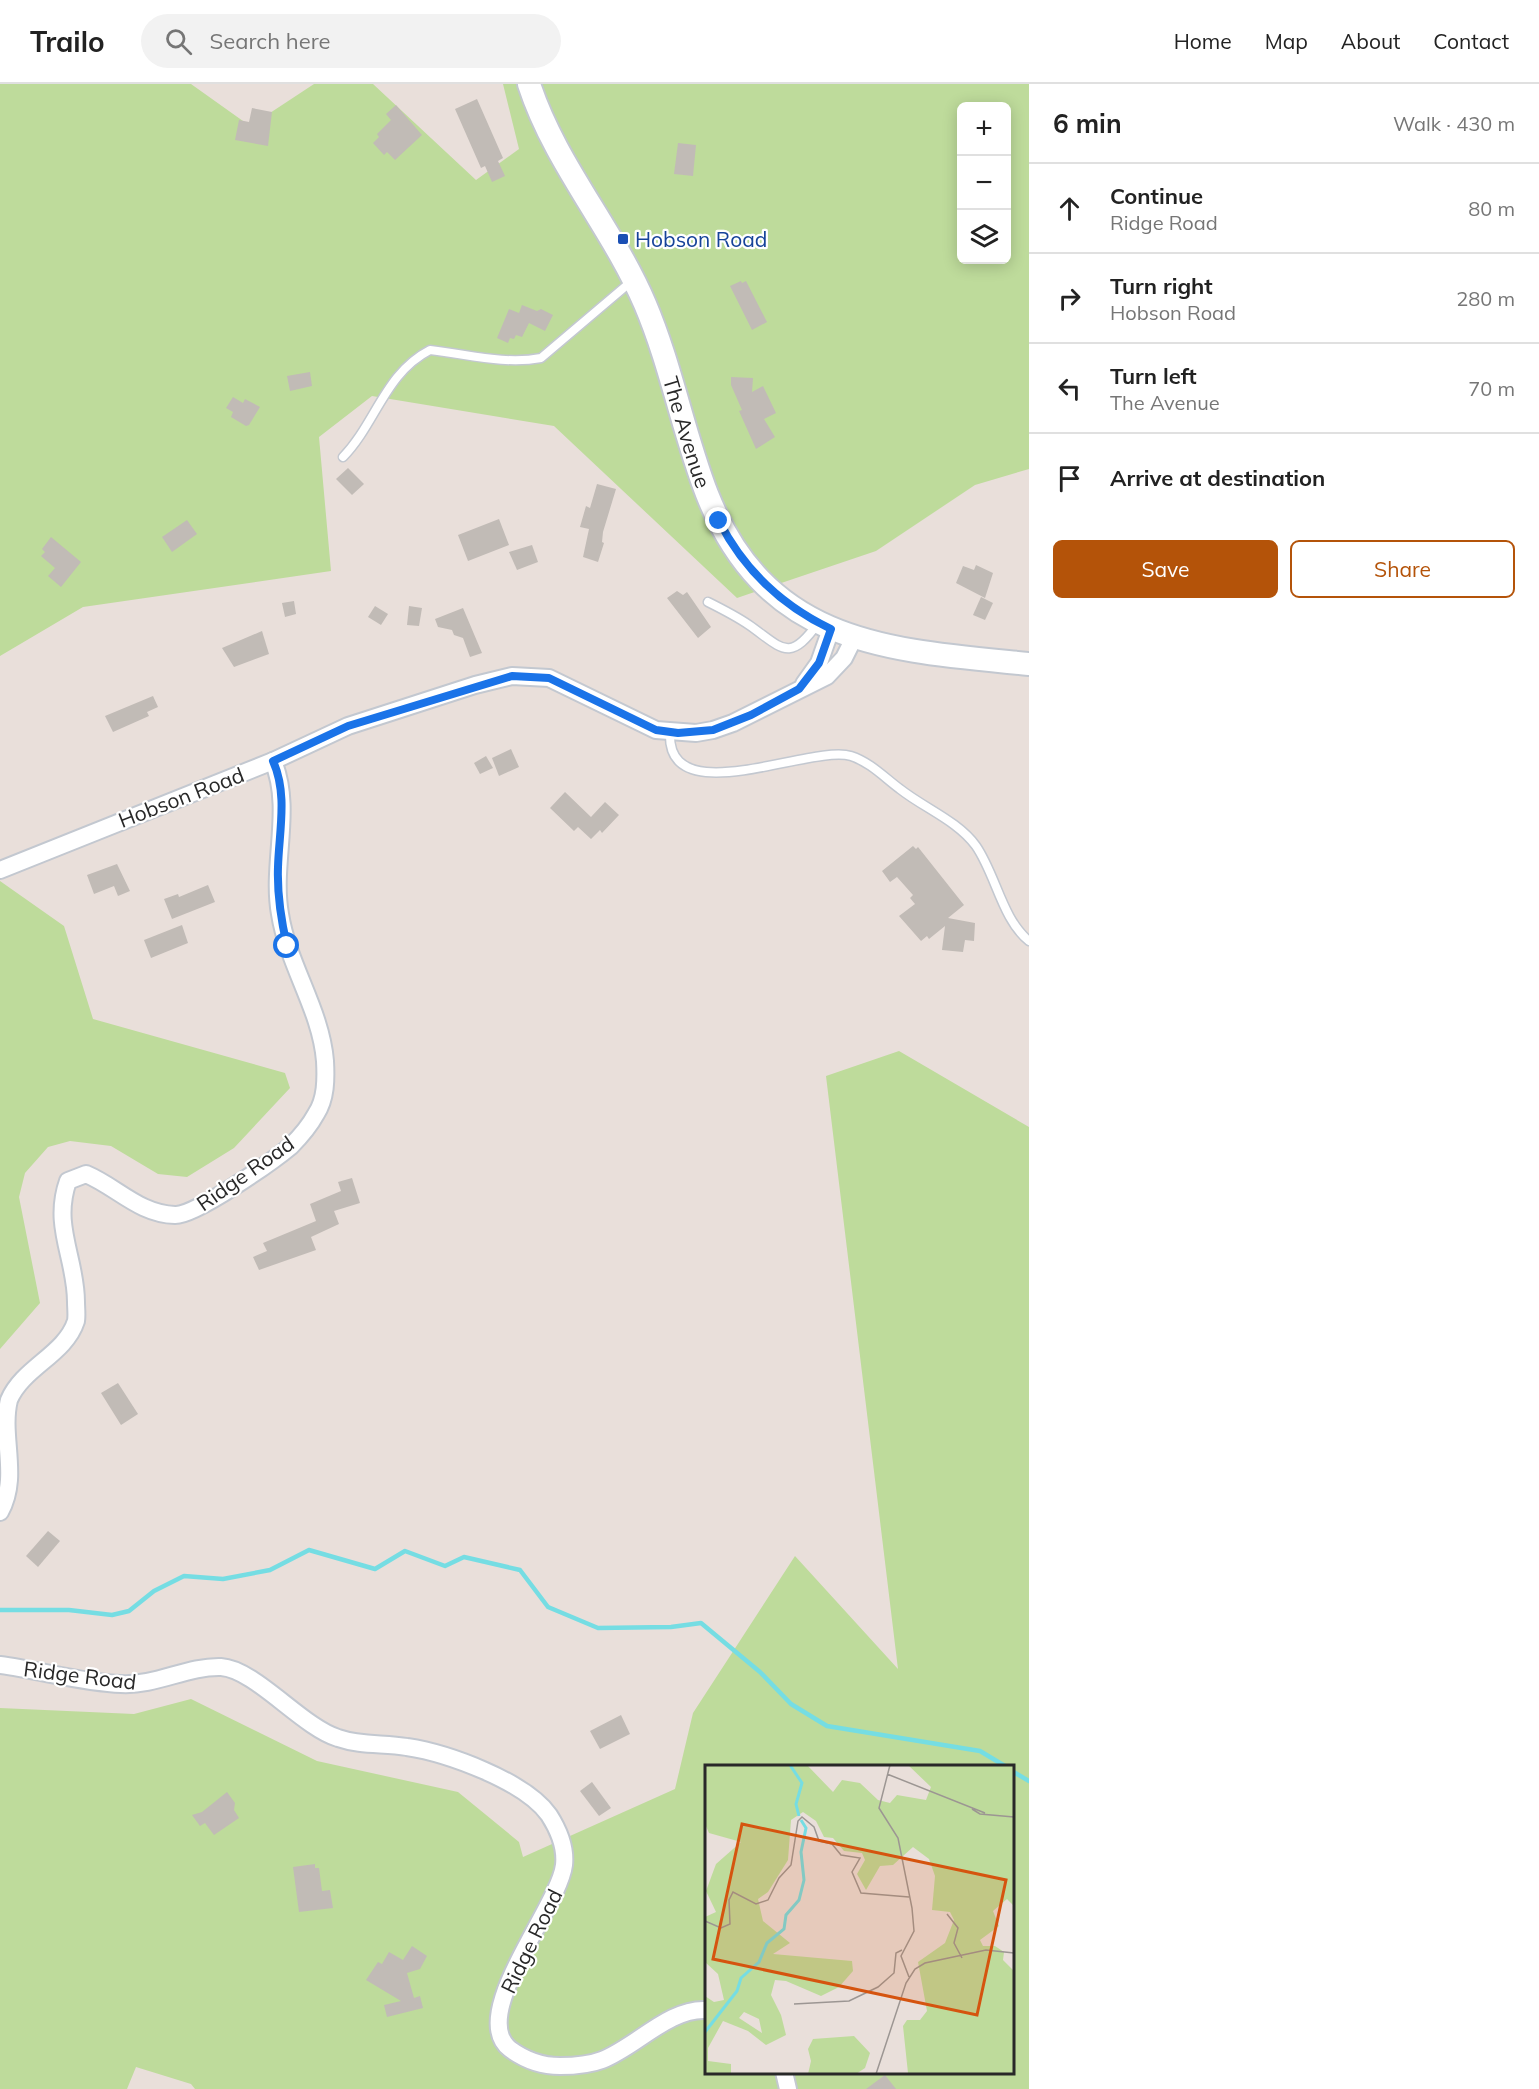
<!DOCTYPE html>
<html lang="en">
<head>
<meta charset="utf-8">
<style>
	:root { --surface:#fff; --page:#f2f2f2; --text:#222; --muted:#767676; --line:#e0e0e0; --accent:#b45309 }
	body { margin:0; font-family:Mulish,sans-serif; background:var(--page); color:var(--text) }
	.controls { position:absolute; right:18px; top:18px; display:grid; overflow:hidden; border-radius:9px; box-shadow:0 3px 15px #0003 }
	.controls button { width:54px; height:54px; display:grid; place-items:center; padding:0; border:0; border-bottom:2px solid var(--line); background:var(--surface); color:var(--text); font:30px sans-serif }
	.stop { position:absolute; width:18px; height:18px; margin:-14px; border:4px solid #1a73e8; border-radius:50%; background:#fff }
	.stop.end { background:#1a73e8; border-color:#fff; box-shadow:0 2px 6px #0008 }
	.list { margin:0; padding:0; list-style:none }
	h2 { display:flex; justify-content:space-between; align-items:center; height:78px; margin:0; padding:0 24px; font-size:26px }
	h2 small { font-size:20px; font-weight:400; color:var(--muted) }
	.list li { display:grid; grid-template-columns:39px 1fr auto; gap:18px; align-items:center; box-sizing:border-box; height:90px; padding:0 24px; border-top:2px solid var(--line) }
	.list b { display:block; font-size:22px; white-space:nowrap }
	.list p { margin:0; font-size:20px; white-space:nowrap; color:var(--muted) }
	.list em { font-size:20px; font-style:normal; color:var(--muted) }
	.actions { display:flex; gap:12px; padding:18px 24px }
	.actions a { flex:1; padding:14px 0; border:2px solid var(--accent); border-radius:9px; text-align:center; font-size:21px; color:var(--accent) }
	.actions .main { background:var(--accent); color:#fff }
	.icon { flex:none; width:33px; height:33px; fill:none; stroke:currentColor; stroke-width:2; stroke-linecap:round; stroke-linejoin:round }
	.map { position:relative; flex:none; width:1029px; height:2005px; overflow:hidden }
	header { display:flex; align-items:center; gap:36px; box-sizing:border-box; height:84px; padding:0 30px; background:var(--surface); border-bottom:2px solid var(--line) }
	header strong { font-size:28px }
	nav { display:flex; gap:33px; margin-inline-start:auto; font-size:21px }
	.search { width:420px; height:54px; background:var(--page); display:flex; align-items:center; gap:15px; box-sizing:border-box; padding:0 21px; border-radius:33px; color:var(--muted); font-size:22px }
	main { display:flex }
	aside { flex:1; background:var(--surface) }
	.map>svg:first-child { display:block }
	.green { fill:#bedb9b; fill-rule:evenodd }
	.lines { fill:none; stroke-linecap:round; stroke-linejoin:round }
	.stream { stroke:#75dde3; stroke-width:4.5 }
	.building { fill:#c1bbb6 }
	.lane-casing { stroke:#c3c8d0; stroke-width:11 }
	.street-casing { stroke:#c3c8d0; stroke-width:20 }
	.secondary-casing { stroke:#c3c8d0; stroke-width:26 }
	.lane { stroke:#fff; stroke-width:8 }
	.street { stroke:#fff; stroke-width:16 }
	.secondary { stroke:#fff; stroke-width:22 }
	.route { stroke:#1a73e8; stroke-width:8 }
	.transit-dot { fill:#1a4fb4; stroke:#fff; stroke-width:2 }
	.labels { text-anchor:middle; dominant-baseline:central; stroke-width:4.5; stroke-linejoin:round; paint-order:stroke }
	.transit-label { font-size:21px; fill:#164399; stroke:#fff; text-anchor:start }
	.street-label { font-size:21px; fill:#282828; stroke:#fff }
	.inset-river { fill:none; stroke:#75dde3; stroke-width:3 }
	.inset-road { fill:none; stroke:#9c9693; stroke-width:1.5 }
	.view { fill:#d5540f; fill-opacity:0.15; stroke:#d5540f; stroke-width:3 }
	.inset-edge { fill:none; stroke:#282828; stroke-width:3 }
</style>
</head>
<body>
<header>
<strong>Trailo</strong>
<div class="search"><svg class="icon" aria-label="search" viewBox="0 0 24 24"><circle cx="10" cy="10" r="6"/><path d="M15 15l6 6"/></svg>Search here</div>
<nav><a>Home</a><a>Map</a><a>About</a><a>Contact</a></nav>
</header>
<main>
<div class="map">
<svg width="1029" height="2005" viewBox="0 0 1029 2005">
	<rect width="100%" height="100%" fill="#e9dfda"/>
	<g class="green">
		<path d="M0,0h191l59,42 64,-42h59l103,96 43,-31 -16,-65h526v385l-54,16 -99,66 -139,47 -183,-172 -182,-30 -53,41 12,134 -248,36 -83,49zM962,22h44v154h-44z"/>
		<path d="M0,797l64,45 29,93 192,54 5,15 -56,60 -47,29 -29,-3 -47,-28 -41,-5 -22,6 -23,26 -6,24 21,106 -40,46z"/>
		<path d="M899,967l130,76v962h-834l-4,-5 -55,-17 -9,22h-127v-381l134,6 57,-15 126,62 141,31 61,50 4,15 152,-68 18,-76 102,-157 103,113 -72,-593zM706,1682h306v306h-306z"/>
	</g>
	<g class="lines">
		<g class="stream">
			<path d="M0,1526h69l43,5 17,-4 25,-20 30,-15 39,3 47,-9 39,-20 66,19 30,-18 40,15 19,-9 56,13 28,37 50,21 73,-1 30,-4 59,49 31,32 36,22 153,25 25,15"/>
			<path d="M1012,1687l17,10"/>
		</g>
	</g>
	<g class="building">
		<path d="M477,15l26,59 -5,3 7,15 -13,6 -7,-16 -4,2 -26,-59z"/>
		<path d="M396,21l26,30 -27,25 -8,-8 -3,3 -11,-12 6,-6 -2,-3 14,-14 -5,-6z"/>
		<path d="M252,24l20,4 -4,34 -33,-6 4,-20 10,2z"/>
		<path d="M678,59l18,2 -3,31 -19,-2z"/>
		<path d="M741,197l1,2 4,-2 21,41 -15,8 -22,-44z"/>
		<path d="M522,221l15,6 4,-2 12,6 -8,16 -16,-8 -7,14 -6,-2 -2,4 -4,-1 -2,5 -11,-5 12,-29 10,4z"/>
		<path d="M310,288l2,14 -22,5 -3,-15z"/>
		<path d="M731,293l22,1 -1,14 11,-6 13,27 -12,6 11,18 -19,12 -17,-38 3,-1 -11,-25z"/>
		<path d="M233,313l10,6 2,-4 15,8 -11,18 -3,1 -15,-9 2,-5 -7,-4z"/>
		<path d="M348,384l16,16 -12,11 -16,-16z"/>
		<path d="M597,400l19,5 -13,43 -1,10 2,1 -6,19 -15,-5 6,-28 -9,-2 6,-21 4,2z"/>
		<path d="M499,435l10,26 -41,16 -10,-26z"/>
		<path d="M187,436l10,14 -25,18 -10,-15z"/>
		<path d="M51,453l30,25 -20,25 -13,-11 7,-8 -14,-12 4,-4 -3,-3z"/>
		<path d="M532,461l6,17 -21,8 -8,-18z"/>
		<path d="M976,481l17,8 -8,25 -29,-15 7,-17 11,4z"/>
		<path d="M677,507l6,4 4,-3 24,35 -13,11 -31,-40z"/>
		<path d="M981,513l12,6 -8,17 -12,-5z"/>
		<path d="M294,517l2,13 -11,3 -3,-14z"/>
		<path d="M375,522l13,8 -7,11 -13,-8z"/>
		<path d="M409,522l13,2 -3,18 -12,-1z"/>
		<path d="M463,524l19,45 -12,4 -7,-19 -9,-3 -2,-5 -14,-3 -3,-8z"/>
		<path d="M262,547l7,23 -35,13 -12,-19z"/>
		<path d="M153,612l5,11 -11,5 2,4 -36,16 -8,-16z"/>
		<path d="M511,665l8,18 -20,9 -7,-18z"/>
		<path d="M486,672l7,12 -13,6 -6,-11z"/>
		<path d="M565,708l26,25 14,-15 14,13 -17,18 -2,-3 -9,9 -13,-12 -4,4 -24,-23z"/>
		<path d="M913,762l3,3 2,-2 46,58 -16,13 27,5 -1,18 -9,-1 -2,12 -21,-2 3,-24 -16,13 -2,-3 -6,5 -22,-25 16,-12 -5,-6 3,-3 -16,-18 -7,5 -8,-11z"/>
		<path d="M117,780l13,27 -12,5 -4,-10 -20,8 -7,-19z"/>
		<path d="M208,801l7,17 -43,17 -8,-20 14,-5 1,3z"/>
		<path d="M182,841l6,18 -37,15 -7,-18z"/>
		<path d="M352,1094l8,25 -26,8 5,13 -28,13 5,13 -57,20 -6,-13 14,-6 -4,-8 53,-22 -6,-17 31,-13 -3,-9z"/>
		<path d="M118,1299l20,31 -17,11 -20,-32z"/>
		<path d="M48,1447l12,10 -22,26 -12,-11z"/>
		<path d="M621,1631l9,19 -30,15 -10,-18z"/>
		<path d="M592,1698l19,26 -12,8 -19,-25z"/>
		<path d="M227,1708l8,11 -1,7 5,8 -25,17 -9,-12 -5,3 -8,-11 10,-3z"/>
		<path d="M315,1780v4h4l3,23 8,-1 3,18 -34,4 -6,-45z"/>
		<path d="M412,1862l15,10 -7,13 -13,4 7,25 6,-2 3,12 -36,9 -3,-12 17,-4 -35,-21 12,-18 4,2 7,-12 14,8z"/>
		<path d="M885,1991l11,14h-30z"/>
	</g>
	<g class="lines">
		<defs>
			<g id="lane">
				<path d="M343,373c33,-34 42,-84 87,-107 37,4 75,15 111,8l92,-78"/>
				<path d="M708,518c14,7 28,14 41,23 33,23 40,39 69,-2"/>
				<path d="M670,648c-4,82 140,12 181,24 19,6 34,22 49,33 24,19 58,32 76,57 20,29 26,73 53,95"/>
			</g>
			<g id="street">
				<path d="M804,600l15,-21 12,-34"/>
				<path d="M0,786l273,-109 75,-35 127,-41 37,-9 37,2 107,52 40,3 17,-3 20,-7 94,-47 17,-18 10,-20"/>
				<path d="M0,1428c20,-36 0,-75 9,-112 14,-33 56,-45 67,-79 1,-6 0,-13 0,-19 0,-44 -24,-76 -8,-121l18,-7c31,13 53,40 89,41 20,1 98,-54 116,-69 8,-8 19,-21 25,-32 10,-15 10,-35 9,-53 -4,-51 -37,-96 -45,-147 -9,-50 13,-105 -7,-153"/>
				<path d="M0,1581c38,5 84,18 121,19 35,2 66,-18 100,-17 34,2 81,60 117,71 23,8 46,5 69,9 40,6 118,34 142,68 9,14 17,32 15,50 -5,42 -97,151 -54,184 15,11 32,17 50,17 14,0 29,-1 42,-6 34,-13 67,-52 104,-50"/>
				<path d="M784,1988l4,17"/>
			</g>
			<g id="secondary">
				<path id="s1" d="M529,0c26,80 83,143 116,220 26,61 38,128 62,190 60,152 181,156 322,170"/>
			</g>
		</defs>
		<use href="#lane" class="lane-casing"/>
		<use href="#street" class="street-casing"/>
		<use href="#secondary" class="secondary-casing"/>
		<use href="#lane" class="lane"/>
		<use href="#street" class="street"/>
		<use href="#secondary" class="secondary"/>
	</g>
	<g class="lines">
		<path class="route" d="M287,862c-6,-26 -10,-52 -9,-79 1,-35 10,-73 -5,-106l75,-35 164,-50 37,2 107,52 22,3 35,-3 38,-15 48,-26 20,-26 12,-34c-50,-24 -87,-59 -112,-108"/>
	</g>
	<rect class="transit-dot" x="617" y="149" width="12" height="12" rx="3"/>
	<g class="labels">
		<g class="transit-label">
			<text x="635" y="155">Hobson Road</text>
		</g>
		<g class="street-label">
			<text stroke="none"><textPath href="#s1" startOffset="384">The Avenue</textPath></text>
			<text transform="translate(181 713) rotate(-21)">Hobson Road</text>
			<text transform="translate(245 1089) rotate(-35)">Ridge Road</text>
			<text transform="translate(80 1591) rotate(7)">Ridge Road</text>
			<text transform="translate(531 1857) rotate(-64)">Ridge Road</text>
		</g>
	</g>
	<g transform="translate(705 1681)">
		<rect width="309" height="309" fill="#e9dfda"/>
		<path d="M0,0h102l26,27 9,-12 18,3 18,17 12,3 7,-8 29,5 5,-13 -23,-22h106v141l-7,-7 -14,12 6,15 -19,14 3,6h12l9,6 -1,8 11,11v103l-106,-1 -5,-47 4,-6h13l7,-9 -9,-49 27,-19 9,-23 -4,-8 -18,-2 3,-34 -6,-17 -16,-12 -20,18 -13,1 -14,24 -9,-16 8,-14 -3,-7 -18,-2 -11,-13 -9,-1 -8,-16 -13,-9 -12,8 -3,40 -20,32 -10,7 5,22 27,22 -17,11 79,7 1,10 -14,16 -18,9 -35,-15 -11,-1 -4,15 10,20 5,20 -20,10 -18,-14 -25,-10 -15,27v13l23,3v10h-26v-78l9,6 10,-2 -6,-26 -13,-12v-45l11,-5 -10,-21 10,-27 25,-22 -32,-9 -4,-9zM39,247l15,7 3,14 -23,-15zM149,271l16,17 -5,15 -9,6h-48l3,-13 -3,-12 5,-10z" fill="#bedb9b" fill-rule="evenodd"/>
		<path class="inset-river" d="M85,0l12,18 -6,21 3,12M0,267l32,-41 4,-13 18,-16 8,-19 17,-14 2,-14 13,-15 5,-20 -3,-28 5,-24 -5,-8"/>
		<path class="inset-road" d="M185,0l-11,43 19,30 14,70 2,23 -13,25 8,21M182,9l98,39M267,44l8,5 34,3M242,149l11,14 -4,15 8,15M0,156l16,7 9,-4 -1,-24 4,-8 23,12 12,-4 11,-22 12,-13 7,-44 4,-4 12,10 5,14 13,3 9,11 19,3 -8,14 9,21 48,4M89,239l55,-3 29,-14 16,-14 2,-20 6,-3M171,309l30,-91 9,-14 10,-6 61,-13 28,3"/>
		<path class="view" d="M37,59l264,56 -29,135 -264,-56z"/>
		<rect width="309" height="309" class="inset-edge"/>
	</g>
</svg>
<div class="controls">
<button>+</button>
<button>−</button>
<button><svg class="icon" aria-label="layers" viewBox="0 0 24 24"><path d="M12 4l9 5-9 5-9-5zM3 14l9 5 9-5"/></svg></button>
</div>
<div class="stop" style="left:287px;top:862px"></div>
<div class="stop end" style="left:719px;top:437px"></div>
</div>
<aside>
<h2>6 min<small>Walk · 430 m</small></h2>
<ul class="list">
<li><svg class="icon" aria-label="ahead" viewBox="0 0 24 24"><path d="M12 20V5M6 11l6-6 6 6"/></svg><div><b>Continue</b><p>Ridge Road</p></div><em>80 m</em></li>
<li><svg class="icon" aria-label="right" viewBox="0 0 24 24"><path d="M7 20v-9h11M14 6l5 5-5 5"/></svg><div><b>Turn right</b><p>Hobson Road</p></div><em>280 m</em></li>
<li><svg class="icon" aria-label="left" viewBox="0 0 24 24"><path d="M17 20v-9H6M10 6l-5 5 5 5"/></svg><div><b>Turn left</b><p>The Avenue</p></div><em>70 m</em></li>
<li><svg class="icon" aria-label="arrive" viewBox="0 0 24 24"><path d="M6 21V4h12l-3 4 3 4H6"/></svg><div><b>Arrive at destination</b></div></li>
</ul>
<div class="actions"><a class="main">Save</a><a>Share</a></div>
</aside>
</main>
</body>
</html>
